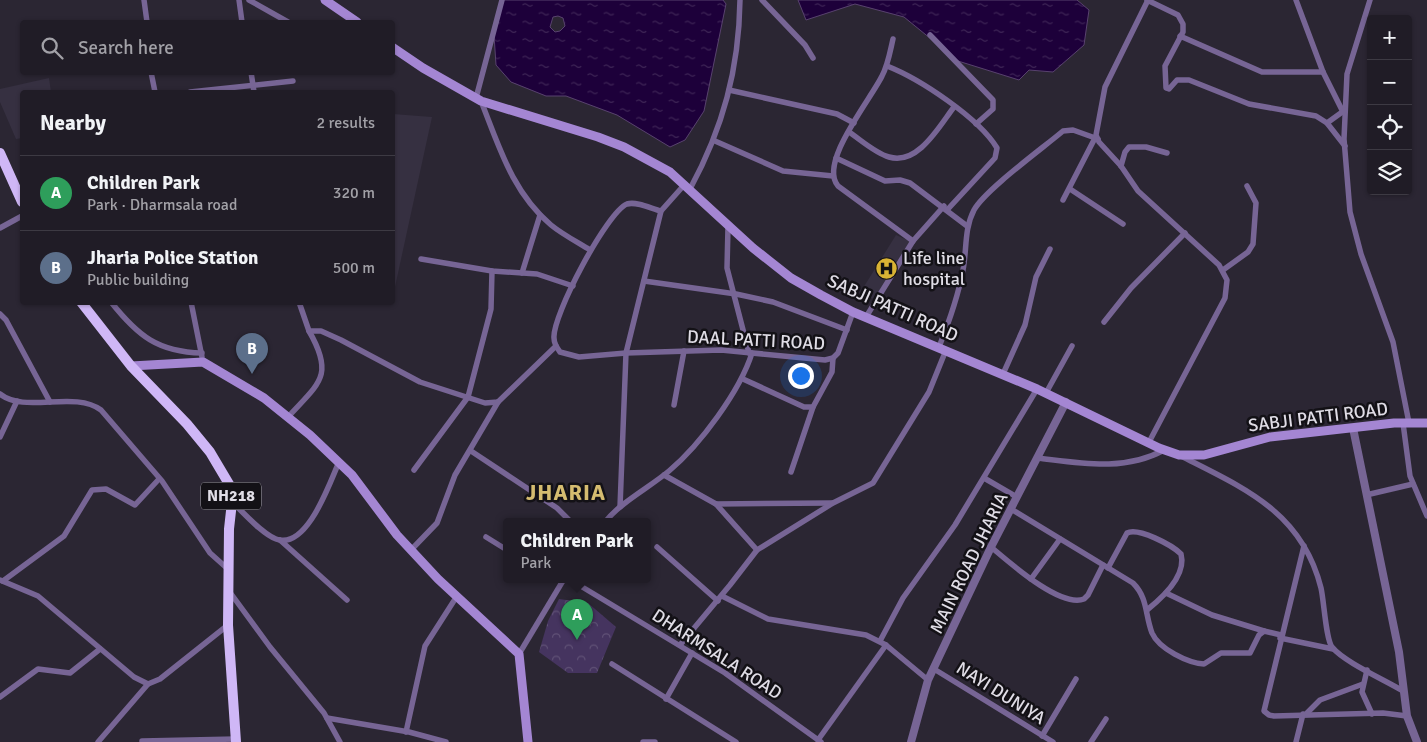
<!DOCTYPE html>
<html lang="en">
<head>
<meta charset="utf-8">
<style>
	:root { --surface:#201c26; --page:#2d2932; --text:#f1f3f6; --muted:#a2a1a7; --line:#3d3a43; --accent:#d9b334 }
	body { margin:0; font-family:Signika,sans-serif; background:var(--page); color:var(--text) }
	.controls { position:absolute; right:15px; top:15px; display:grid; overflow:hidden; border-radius:5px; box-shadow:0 1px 4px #0004 }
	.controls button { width:45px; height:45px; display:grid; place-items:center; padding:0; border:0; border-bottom:1px solid var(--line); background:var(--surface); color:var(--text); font:25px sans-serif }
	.you { position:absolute; left:800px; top:375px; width:18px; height:18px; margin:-12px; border:4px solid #fff; border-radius:50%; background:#1a73e8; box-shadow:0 0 0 8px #1a73e833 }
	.badge { display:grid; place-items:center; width:32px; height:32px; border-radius:50%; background:var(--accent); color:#fff; font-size:16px; font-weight:700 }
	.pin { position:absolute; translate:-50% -41px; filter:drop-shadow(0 1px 2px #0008) }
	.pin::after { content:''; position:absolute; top:26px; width:18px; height:15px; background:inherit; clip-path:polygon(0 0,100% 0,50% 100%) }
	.popup { position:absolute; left:503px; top:518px; width:148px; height:65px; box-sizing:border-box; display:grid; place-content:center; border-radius:5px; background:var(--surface); filter:drop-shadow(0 1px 4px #0005); font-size:16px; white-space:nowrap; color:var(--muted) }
	.popup b { font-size:19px; color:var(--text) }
	.popup::after { content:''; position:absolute; left:50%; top:100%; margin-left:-10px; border:10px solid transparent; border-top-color:var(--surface) }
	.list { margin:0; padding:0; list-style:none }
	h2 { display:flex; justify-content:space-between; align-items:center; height:65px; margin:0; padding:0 20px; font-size:21px }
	h2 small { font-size:16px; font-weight:400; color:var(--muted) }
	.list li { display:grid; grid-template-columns:32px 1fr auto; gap:15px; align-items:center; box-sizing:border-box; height:75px; padding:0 20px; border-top:1px solid var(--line) }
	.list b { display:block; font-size:19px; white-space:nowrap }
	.list p { margin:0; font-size:16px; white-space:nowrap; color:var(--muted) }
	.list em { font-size:16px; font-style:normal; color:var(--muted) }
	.icon { flex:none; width:28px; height:28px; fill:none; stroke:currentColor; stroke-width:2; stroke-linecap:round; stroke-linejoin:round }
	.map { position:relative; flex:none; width:1427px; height:742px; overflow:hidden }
	.search { position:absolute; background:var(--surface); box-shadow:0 1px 4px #0004; left:20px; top:20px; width:375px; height:55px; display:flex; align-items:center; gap:12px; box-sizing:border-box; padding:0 18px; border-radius:5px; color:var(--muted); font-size:19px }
	.panel { position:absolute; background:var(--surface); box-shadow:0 1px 4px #0004; left:20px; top:90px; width:375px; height:215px; border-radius:5px }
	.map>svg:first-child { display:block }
	.built { fill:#363041 }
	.park { fill:url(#park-crowns) }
	.water { fill:url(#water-ripples); stroke:#58426e; fill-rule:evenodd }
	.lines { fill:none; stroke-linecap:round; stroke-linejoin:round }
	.minor { stroke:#776595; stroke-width:5.5 }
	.tertiary { stroke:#776595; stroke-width:8 }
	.secondary { stroke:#a486d3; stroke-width:9 }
	.trunk { stroke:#cfb7f6; stroke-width:10 }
	.labels { text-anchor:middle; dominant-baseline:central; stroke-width:5; stroke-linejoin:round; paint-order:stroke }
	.shield { fill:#131116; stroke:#a2a0a8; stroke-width:1 }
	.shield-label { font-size:16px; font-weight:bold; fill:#e0dde6 }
	.poi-label { font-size:18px; fill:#e0dde6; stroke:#131116; text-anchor:start }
	.street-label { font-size:18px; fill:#e0dde6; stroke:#131116 }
	.district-label { font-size:22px; font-weight:bold; letter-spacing:1px; fill:#d5bc70; stroke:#131116 }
</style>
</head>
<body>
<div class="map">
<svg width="1427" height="742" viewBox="0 0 1427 742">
	<defs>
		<pattern id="park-crowns" width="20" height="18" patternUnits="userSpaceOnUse" patternTransform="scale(1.25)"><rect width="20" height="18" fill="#45345f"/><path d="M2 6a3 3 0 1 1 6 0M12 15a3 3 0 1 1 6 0" fill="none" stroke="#605176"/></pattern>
		<pattern id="water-ripples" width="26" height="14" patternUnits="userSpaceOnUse" patternTransform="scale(1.25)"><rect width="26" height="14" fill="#1d003a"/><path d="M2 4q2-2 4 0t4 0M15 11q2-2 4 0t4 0" fill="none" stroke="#3e2556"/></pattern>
	</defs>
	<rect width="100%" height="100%" fill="#2b2633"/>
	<g class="built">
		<path d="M49,78l2,14h-29v46l-6,1 -16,-37v-13z"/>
		<path d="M393,114l39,3 -39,179 -1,-182z"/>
		<path d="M896,235l18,8 -35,58 -19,-8z"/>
	</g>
	<path class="park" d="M559,599l29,4 28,24 -19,46h-29l-29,-21 9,-31z"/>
	<g class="water">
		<path d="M501,0h222l3,4 -22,107 -19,29 -15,7 -53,-32 -51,-19h-20l-35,-14 -15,-17 -2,-30zM558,16l5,2 2,8 -5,5 -5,1 -5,-5 3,-10z"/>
		<path d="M798,0h279l12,10 -5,35 -31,27 -24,-2 -10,10 -61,-19 -54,-44 -49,-13 -49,16z"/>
	</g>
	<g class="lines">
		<g class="minor">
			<path d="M144,0l3,22"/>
			<path d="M239,0l3,22"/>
			<path d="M249,0l39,22"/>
			<path d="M762,0l43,45 8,13"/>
			<path d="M1147,0l31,15 5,9v8l-18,34 1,22 3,1 8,-9h12l60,24 67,12 11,7 18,23"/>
			<path d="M1296,0l27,72 20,40"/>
			<path d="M1370,0l-23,74 -3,65 6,73 11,42 32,88 16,81"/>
			<path d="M930,35l63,65v9l-17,15"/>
			<path d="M1180,36l82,36h61"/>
			<path d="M893,39c-3,13 -5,26 -11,37 -11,23 -64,87 -44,110l75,55"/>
			<path d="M887,66c33,13 92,52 110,82l-2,10 -47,51"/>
			<path d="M151,72l4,20"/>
			<path d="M251,72l3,20"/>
			<path d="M729,90l108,24 17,9"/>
			<path d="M190,92l103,-11"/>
			<path d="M476,98l26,-98"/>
			<path d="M481,101c18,45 31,91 70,124 11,9 26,17 39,25"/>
			<path d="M1327,123l18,-13"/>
			<path d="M849,132c12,8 26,21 40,25 29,9 51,-32 65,-50"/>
			<path d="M715,141l68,30 50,5"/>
			<path d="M836,158l49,23 15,-1 10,3 57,43"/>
			<path d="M1121,166l4,-14 4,-5h17l21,6"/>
			<path d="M690,189c33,-61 49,-120 50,-189"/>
			<path d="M1070,189l53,35"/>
			<path d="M1063,200l32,-62"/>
			<path d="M661,211c-9,-2 -24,-10 -34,-7 -20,8 -75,112 -73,134 0,6 3,10 6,14l19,5 47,-4 95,-3 104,10 8,-2 5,-5 15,-41"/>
			<path d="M728,227l-1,41 22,85"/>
			<path d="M0,228l22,-12"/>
			<path d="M421,259l71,12 45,3 36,12"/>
			<path d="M1223,270l25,-18 5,-8 3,-41 -9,-17"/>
			<path d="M522,273l18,-58"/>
			<path d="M644,281l92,13 37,8 74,28"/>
			<path d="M111,302c27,34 47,50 91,51"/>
			<path d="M191,302l11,55"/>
			<path d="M299,302l10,29h12l20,9 79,42 65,21 13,-1 58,-56"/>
			<path d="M0,314l6,6 44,82"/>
			<path d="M866,317l47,-76 31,-35"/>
			<path d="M1104,322l27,-34 54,-55"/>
			<path d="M939,347c10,-25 19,-50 24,-77 4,-20 1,-41 11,-60 11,-20 69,-62 89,-79l10,-1 25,9"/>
			<path d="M1003,374l22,-49 11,-48 14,-28"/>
			<path d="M743,379l61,28h9l19,-35 1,-14"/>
			<path d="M1046,393l26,-47"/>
			<path d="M0,394c25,20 74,-4 101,16l61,71 48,72 19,17"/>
			<path d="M674,405l10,-54"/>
			<path d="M288,417c31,-34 47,-41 21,-86"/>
			<path d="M1403,423l7,53 17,40"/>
			<path d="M0,437l17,-36"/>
			<path d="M1148,444l77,-146 2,-18 -8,-15 -81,-74 -17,-25 -22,-24 -3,-7 9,-48 43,-87"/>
			<path d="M471,451l86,57 13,13"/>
			<path d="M1181,456c63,32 121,56 140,132 3,13 5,52 11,59 12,15 53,33 71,44"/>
			<path d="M1037,458c43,5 87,14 127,-8"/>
			<path d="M414,470l54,-73 23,-88 1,-38"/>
			<path d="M791,472l22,-65"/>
			<path d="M664,475l52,29 41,46"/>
			<path d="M984,478l33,19"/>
			<path d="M1366,495l47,-11"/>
			<path d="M232,502c11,10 30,32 44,37 31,12 54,-57 63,-77"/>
			<path d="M716,504l116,-1"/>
			<path d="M620,507l6,-154 35,-142 24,-27"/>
			<path d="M1011,509l122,74c15,15 12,32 19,50 7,16 36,30 52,31l17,-11h29l9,-18 5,-4 17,4"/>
			<path d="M606,521c15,-19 44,-34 63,-50 31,-26 71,-80 83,-118"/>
			<path d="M486,537l21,13"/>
			<path d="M280,540l67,60"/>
			<path d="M1304,546l-40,165 5,4 5,1 109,-3 24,3"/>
			<path d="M657,547l61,54"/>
			<path d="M991,547c18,15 69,61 93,52l4,-4 15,-30"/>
			<path d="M411,550l26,-27 18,-48 43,-73"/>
			<path d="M1108,568l19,-35c11,-6 45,12 54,21 6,22 -19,44 -34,56"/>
			<path d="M569,579l156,94 96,69"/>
			<path d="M1031,579l29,-40"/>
			<path d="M0,580l38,16 96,81 14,7 12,-5 68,-54"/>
			<path d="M3,581l61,-45 28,-46 14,-1 29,16 24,-26"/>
			<path d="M229,591l41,56 54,66 16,29"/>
			<path d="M1166,593l46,22 52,16"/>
			<path d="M722,596l46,23 98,16 20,10 42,35"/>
			<path d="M1280,638l53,11"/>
			<path d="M880,641l23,-43 52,-73 82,-136"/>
			<path d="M680,645l50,-60 27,-35 76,-47 40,-20 56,-91 17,-42"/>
			<path d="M519,654l45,-75"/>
			<path d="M612,664l124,78"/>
			<path d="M934,669l119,73"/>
			<path d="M1367,670l-5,22 10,22"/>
			<path d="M0,697l38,-28 32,4 30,-24"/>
			<path d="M666,699l26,-46"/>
			<path d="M1306,714l14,-14 43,-16"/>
			<path d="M327,718l82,14 37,10"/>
			<path d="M406,732l19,-86 32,-50"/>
			<path d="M1042,736l34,-57"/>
			<path d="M818,740l68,-95"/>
			<path d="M142,741l94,-2"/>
			<path d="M98,742l50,-58"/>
			<path d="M643,742h12"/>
			<path d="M1091,742l15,-23"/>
			<path d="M1296,742l7,-28"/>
		</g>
		<g class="tertiary">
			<path d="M1353,428l46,224 8,64 10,26"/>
			<path d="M911,742l17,-62 63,-133 75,-145"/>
		</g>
		<g class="secondary">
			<path d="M325,0l32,22"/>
			<path d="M392,47l31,21 58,33 117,36 26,10 46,25 83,76 38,30 30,17 32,17 184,77 122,59 20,7h25l66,-18 124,-14h33"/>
			<path d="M131,366l72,-4 61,36 46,37 42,40 45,60 41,44 81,75 9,88"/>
		</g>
		<g class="trunk">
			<path d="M0,153l22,49"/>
			<path d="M81,302l50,64 56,58 23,28 19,32 3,18 -3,27 -1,96 8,117"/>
		</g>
	</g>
	<defs>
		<symbol id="hospital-disc" viewBox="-11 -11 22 22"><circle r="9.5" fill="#d9b334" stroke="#131116"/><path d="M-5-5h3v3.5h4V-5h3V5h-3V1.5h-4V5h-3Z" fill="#111"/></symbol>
	</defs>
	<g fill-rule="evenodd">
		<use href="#hospital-disc" x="874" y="256" width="25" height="25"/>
	</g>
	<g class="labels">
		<rect class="shield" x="201" y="482.5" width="60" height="27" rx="4"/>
		<g class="shield-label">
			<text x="231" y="496">NH218</text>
		</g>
		<g class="poi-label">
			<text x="903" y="258">Life line<tspan x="903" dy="21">hospital</tspan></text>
		</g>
		<g class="street-label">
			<text transform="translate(893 308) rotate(24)">SABJI PATTI ROAD</text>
			<text transform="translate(756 340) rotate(3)">DAAL PATTI ROAD</text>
			<text transform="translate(1318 417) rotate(-7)">SABJI PATTI ROAD</text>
			<text transform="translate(969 563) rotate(-64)">MAIN ROAD JHARIA</text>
			<text transform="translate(717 654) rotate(33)">DHARMSALA ROAD</text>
			<text transform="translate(1001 693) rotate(32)">NAYI DUNIYA</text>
		</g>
		<g class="district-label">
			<text x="566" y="492">JHARIA</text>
		</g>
	</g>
</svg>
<div class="controls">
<button>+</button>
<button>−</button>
<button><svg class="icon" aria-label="locate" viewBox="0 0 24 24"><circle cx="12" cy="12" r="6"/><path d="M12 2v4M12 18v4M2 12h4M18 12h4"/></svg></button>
<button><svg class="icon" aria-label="layers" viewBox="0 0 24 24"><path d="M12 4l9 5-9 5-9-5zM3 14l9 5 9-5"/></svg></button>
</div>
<div class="you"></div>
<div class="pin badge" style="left:577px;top:640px;background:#2e9e5b">A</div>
<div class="popup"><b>Children Park</b>Park</div>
<div class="pin badge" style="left:252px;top:374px;background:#5c6f8a">B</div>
<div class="search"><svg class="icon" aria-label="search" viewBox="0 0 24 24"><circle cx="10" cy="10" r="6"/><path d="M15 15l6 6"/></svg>Search here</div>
<section class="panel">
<h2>Nearby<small>2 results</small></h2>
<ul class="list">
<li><span class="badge" style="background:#2e9e5b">A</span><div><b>Children Park</b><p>Park · Dharmsala road</p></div><em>320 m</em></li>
<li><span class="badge" style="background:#5c6f8a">B</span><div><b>Jharia Police Station</b><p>Public building</p></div><em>500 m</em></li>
</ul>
</section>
</div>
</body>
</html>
